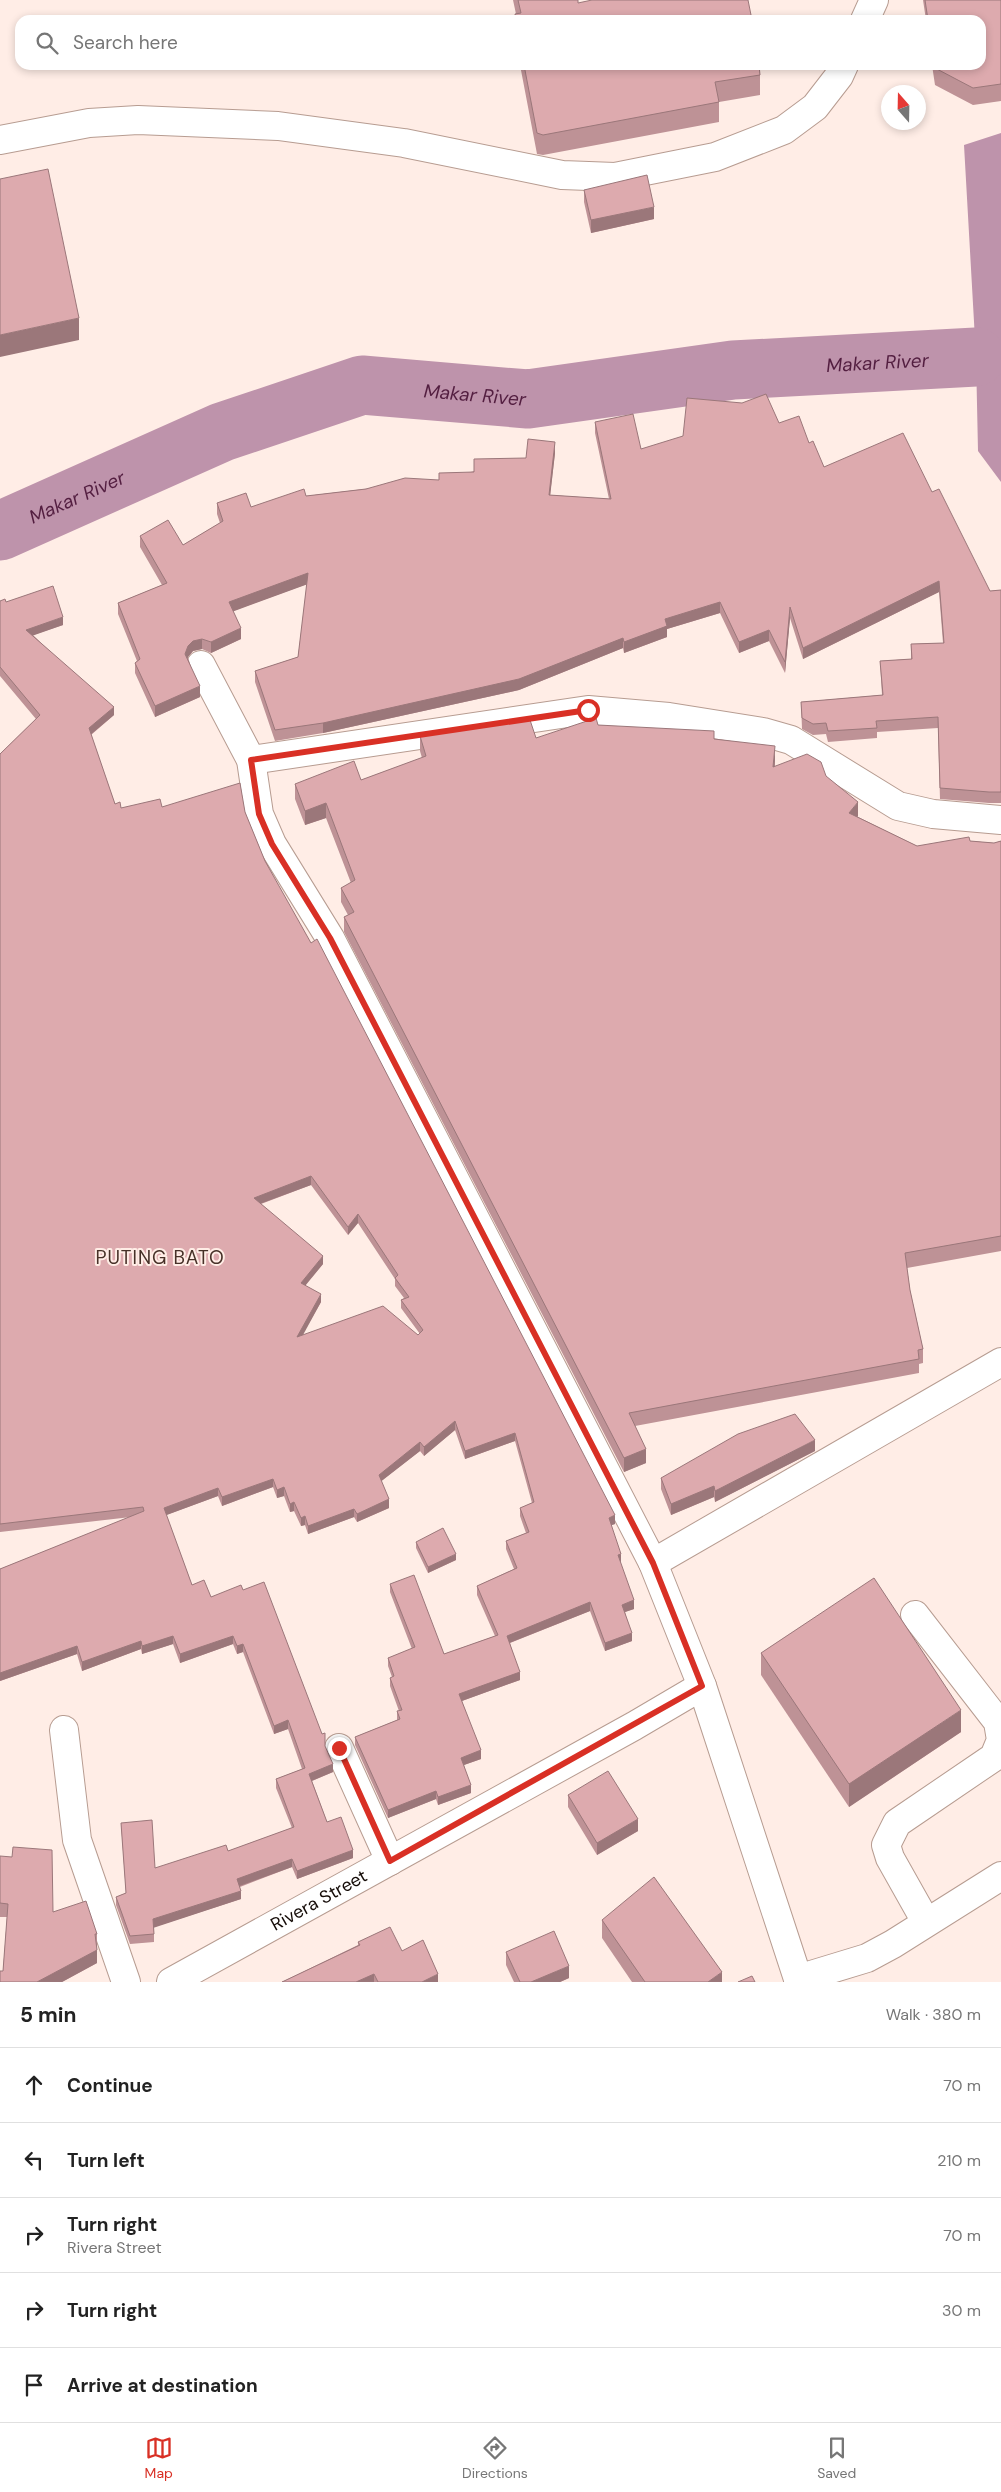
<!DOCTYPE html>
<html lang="en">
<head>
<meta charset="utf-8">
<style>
	:root { --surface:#fff; --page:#f6f6f6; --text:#222; --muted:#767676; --line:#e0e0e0; --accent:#d93025 }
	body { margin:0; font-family:"DM Sans",sans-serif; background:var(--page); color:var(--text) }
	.compass { position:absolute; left:881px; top:85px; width:45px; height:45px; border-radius:50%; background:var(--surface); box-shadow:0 2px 8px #0003; rotate:340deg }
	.stop { position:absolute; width:15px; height:15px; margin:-11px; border:4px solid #d93025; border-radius:50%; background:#fff }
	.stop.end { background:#d93025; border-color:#fff; box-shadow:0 1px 5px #0008 }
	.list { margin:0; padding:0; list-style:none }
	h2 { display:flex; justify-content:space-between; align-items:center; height:65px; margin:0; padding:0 20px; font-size:21px }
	h2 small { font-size:16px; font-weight:400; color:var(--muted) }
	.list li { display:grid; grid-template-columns:32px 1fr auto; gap:15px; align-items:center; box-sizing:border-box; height:75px; padding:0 20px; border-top:1px solid var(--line) }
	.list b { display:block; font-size:19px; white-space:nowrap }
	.list p { margin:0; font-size:16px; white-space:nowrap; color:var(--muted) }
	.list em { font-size:16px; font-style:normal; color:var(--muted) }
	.icon { flex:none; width:28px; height:28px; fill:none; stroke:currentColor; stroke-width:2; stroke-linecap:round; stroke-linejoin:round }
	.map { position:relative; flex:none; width:1001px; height:1982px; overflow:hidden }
	.search { position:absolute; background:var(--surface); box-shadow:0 2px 8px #0003; left:15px; right:15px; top:15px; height:55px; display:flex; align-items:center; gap:12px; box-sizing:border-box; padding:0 18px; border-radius:15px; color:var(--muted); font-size:19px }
	.sheet { height:440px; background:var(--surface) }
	nav { display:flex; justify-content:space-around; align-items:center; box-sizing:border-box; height:70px; border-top:1px solid var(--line); background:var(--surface); font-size:14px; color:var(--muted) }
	nav a { display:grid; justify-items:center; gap:2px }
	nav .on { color:var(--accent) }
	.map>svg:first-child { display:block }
	.water { fill:#be93ab }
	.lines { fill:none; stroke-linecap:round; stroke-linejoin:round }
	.river { stroke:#be93ab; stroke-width:59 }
	.minor-casing { stroke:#b79c91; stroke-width:30 }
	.minor { stroke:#fff; stroke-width:28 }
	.wall { fill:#be9296; fill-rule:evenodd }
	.shaded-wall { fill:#9b777a }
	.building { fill:#ddaaae; stroke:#9b777a; fill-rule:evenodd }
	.route { stroke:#d93025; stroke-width:6 }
	.labels { text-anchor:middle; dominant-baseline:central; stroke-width:4; stroke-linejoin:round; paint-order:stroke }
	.street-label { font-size:18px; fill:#140b07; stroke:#ffede6 }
	.water-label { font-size:19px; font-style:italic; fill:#531e40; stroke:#ffede6 }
	.neighbourhood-label { font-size:19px; letter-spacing:1px; fill:#473128; stroke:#ffede6 }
</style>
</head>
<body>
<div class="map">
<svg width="1001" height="1982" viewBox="0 0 1001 1982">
	<rect width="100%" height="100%" fill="#ffede6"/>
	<path class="water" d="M1001,133v349l-23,-31 -2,-94 -12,-212z"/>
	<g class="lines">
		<path class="river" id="s1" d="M0,531l222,-99 140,-47 166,14 205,-29 243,-13"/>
		<defs>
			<g id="minor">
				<path d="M865,20l9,-20"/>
				<path d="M0,140l89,-17 49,-3 140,6 126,17 158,32 53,2 100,-20 69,-27 31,-23 24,-31 5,-11"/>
				<path d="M201,665l50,95 8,54 13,30 58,94 323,625 49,123 97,296"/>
				<path d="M251,760l337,-50 81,7 94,15 28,8 107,66 35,8 68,6"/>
				<path d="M653,1563l348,-201"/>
				<path d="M915,1615l83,107 3,18 -7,17 -97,66 -11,22 4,13 36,64"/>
				<path d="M64,1730l13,110 49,142"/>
				<path d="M339,1748l51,113"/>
				<path d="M798,1979l69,-21 26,-14 108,-68"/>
				<path id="s2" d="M171,1982l463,-256 68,-40"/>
			</g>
		</defs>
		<use href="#minor" class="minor-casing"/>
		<use href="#minor" class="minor"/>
	</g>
	<g class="wall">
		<path d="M513,0h65v3l174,17h-237v-6h1z"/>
		<path d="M923,0h78v101l-28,4 -38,-20 -3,-20h49v-45h-55z"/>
		<path d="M520,65h239l1,10v20l-41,7v20l-176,33 -6,-1z"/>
		<path d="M584,190l70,29 -63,14 -7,-31z"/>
		<path d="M595,422l46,27 138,-26 30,20 15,24 108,25 58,99 11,-1v213h-12l-49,-4 -2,-71 -61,4v6l-49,4 -2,-8 -13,1 -11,-6 -1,-27 81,-7 -2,-34 31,-2v-15l32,-1 -4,-51 -136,67 -13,-41 -5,55 -16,-32 -30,12 -19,-40 -53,16v8l-43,16 -1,-5 -104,42 -196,43 -48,8 -20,-59v-11l43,-14 9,-73 -74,27 8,28 -30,14 -9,-4 -9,2 -5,6 12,40 -45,20 -20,-44v-10l2,-2 -19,-47v-11l44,-18 -22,-38v-11l43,9 37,-22 -3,-9v-11l34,4 55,-11 133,-16 87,-22 29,-5 -5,42 59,4 -14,-66z"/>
		<path d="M0,601l6,1 57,23 -30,10 81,80 -23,20 24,69 6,4 41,-1 83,5 20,49 350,663 -4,1 10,37 -1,1 14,46 -9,3 7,29 -27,10 -15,-40 -80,32 10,37 -58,21 19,58 -17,6 7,28 -33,12 -2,-6 -48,19 -33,-73v-8l42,-17v-9h2l-9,-25v-8l2,-1 -4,-11v-8l24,-9 -22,-57v-8l54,70 51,-18 -18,-41v-9l37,-17 -8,-20v-8l20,-8 -6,-17v-8l12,-5 -17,-62 -50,18 -10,-29 -31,26 -4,-5 -39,30 8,27 -32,14 -3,-5 -46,17 -3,-9 -4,1 -7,-15 -4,1 -6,-16 -7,2 -4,-11 -51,19 -4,-10 -52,19 26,70 19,12 32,-7 82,157 8,25 -21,9 15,41 26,36 -56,21 -5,-12 -52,20 1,12 -87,28v15l-24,2 -14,-39v-8l10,-4 -5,-70 34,45 73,-17 64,-23 -16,-40v-9l26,-10 -14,-40 -14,5 -31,-82 -6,2 -4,-10 -53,19 -7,-19 -31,10 -1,-5 -59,22 -5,-17 -77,27v-112l131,-52 -131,15v-778l36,-35 -36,-43zM311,1185l37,50 10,-12 37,56v7l9,12 -3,2v8l19,26 -2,1h-116l19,-33 -16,-17 18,-21 -62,-60z"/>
		<path d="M598,725l116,14 61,21v7l51,9 32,41 59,29 53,-5 24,2 7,-2v410l-94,17 3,22 13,59v14l-4,1v9l-284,53 11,37 -22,9 -280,-540v-15l4,-2 -7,-13v-14l10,-5 -25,-65 -21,7 -10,-26v-15l66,-4 61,-22 -2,-7v-15l116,2z"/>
		<path d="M815,1451l-100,51 -1,-5 -43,18 -10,-26v-11z"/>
		<path d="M416,1542l40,18 -28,13 -12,-25z"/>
		<path d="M761,1653l200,79 -112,75 -88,-132z"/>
		<path d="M568,1795l70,36 -41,24 -29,-48z"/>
		<path d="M0,1856l53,56 44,22v29l-35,19h-62l3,-11 4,-54h-7z"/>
		<path d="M602,1920l120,62h-90l-30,-44z"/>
		<path d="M358,1942l44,9 36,31h-156l76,-37z"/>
		<path d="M506,1952l63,26 -9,4h-46l-8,-17z"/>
	</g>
	<g class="shaded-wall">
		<path d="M654,207v12l-63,14v-13z"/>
		<path d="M79,318v22l-79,17v-22z"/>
		<path d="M555,442v11l-6,53v-11z"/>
		<path d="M308,573v11l-79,29v-11z"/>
		<path d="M939,581v11l-136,67v-11z"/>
		<path d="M720,602v11l-53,16v8l-43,16v-11l41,-23z"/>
		<path d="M790,607v11l-5,55v-11z"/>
		<path d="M63,617v8l-37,13v-8z"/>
		<path d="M241,628v11l-30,14v-11z"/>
		<path d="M769,630v11l-30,12v-11z"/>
		<path d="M623,638v10l-104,42 -196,43v-10z"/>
		<path d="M202,639v10l-9,2 -5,6 -3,8v-11l3,-8 5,-5z"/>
		<path d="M200,686v11l-45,20v-11z"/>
		<path d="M114,707v8l-25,21v-8z"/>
		<path d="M775,746v14l-2,22v-15z"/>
		<path d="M858,802v14l-9,11v-14z"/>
		<path d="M326,803v15l-21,7v-14z"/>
		<path d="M311,1176v9l-57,21v-8z"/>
		<path d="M358,1214v9l-10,12v-8z"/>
		<path d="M323,1256v8l-22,27v-8z"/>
		<path d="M321,1294v8l-24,44v-9z"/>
		<path d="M455,1421v9l-31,26v-9z"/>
		<path d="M515,1433v8l-50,18v-8z"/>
		<path d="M815,1440v11l-100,51v-11z"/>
		<path d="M420,1442v9l-41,32v-8z"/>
		<path d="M646,1449v14l-22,9v-14z"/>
		<path d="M273,1479v8l-51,19v-9z"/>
		<path d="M714,1486v11l-43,18v-11z"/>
		<path d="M284,1487v9l-7,2v-8z"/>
		<path d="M218,1488v8l-54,20v-8z"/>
		<path d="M389,1499v9l-32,14v-8z"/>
		<path d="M294,1502v9l-4,1v-8z"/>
		<path d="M354,1509v8l-46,17v-8z"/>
		<path d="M615,1515v9l-6,2v-8z"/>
		<path d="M305,1516v9l-4,1v-8z"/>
		<path d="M456,1554v6l-28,13v-6z"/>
		<path d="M621,1554v8l-3,2v-9z"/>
		<path d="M634,1600v9l-12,4v-8z"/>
		<path d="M590,1602v9l-83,33v-8z"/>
		<path d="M632,1633v8l-27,10v-8z"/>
		<path d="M173,1636v8l-31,10v-8z"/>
		<path d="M233,1636v8l-53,19v-9z"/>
		<path d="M141,1641v8l-59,22v-9z"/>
		<path d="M243,1644v8l-6,2v-8z"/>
		<path d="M77,1646v8l-77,27v-8z"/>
		<path d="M520,1672v8l-61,22v-8z"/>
		<path d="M961,1710v22l-112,75v-23z"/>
		<path d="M288,1720v9l-14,5v-8z"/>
		<path d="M481,1750v9l-20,7v-8z"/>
		<path d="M333,1764v8l-24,10v-8z"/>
		<path d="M471,1785v8l-33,12v-8z"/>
		<path d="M436,1791v8l-48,19v-8z"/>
		<path d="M638,1819v12l-41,24v-12z"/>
		<path d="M353,1850v8l-56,21v-8z"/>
		<path d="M292,1859v8l-55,20v-8z"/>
		<path d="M241,1891v8l-88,29v-9z"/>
		<path d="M97,1950v13l-35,19h-25z"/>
		<path d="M569,1966v12l-9,4h-29z"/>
		<path d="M722,1972v10h-14z"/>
		<path d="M374,1974v8h-18z"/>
		<path d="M438,1974v8h-16z"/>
	</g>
	<g class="building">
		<path d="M518,0h60v3l14,-3h156l4,20h-236l-1,-6 6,-1z"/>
		<path d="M925,0h76v84l-28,4 -38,-20v-3h46v-45h-53z"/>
		<path d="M524,65h235l1,10 -45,7 4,20 -176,33 -6,-2z"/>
		<path d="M48,169l31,149 -79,17v-156z"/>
		<path d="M647,175l7,32 -63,13 -7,-30z"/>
		<path d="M766,394l13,29 20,-7 10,27 4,-2 11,26 79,-34 29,59 7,-3 51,102 11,-1v202h-12l-49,-4 -2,-71 -62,4 1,7 -49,3 -2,-8 -13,1 -11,-6 -1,-16 82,-7 -3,-34 32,-2 -1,-15 33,-1 -5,-62 -136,67 -13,-41 -5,55 -16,-32 -30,12 -19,-40 -55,17 2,7 -43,16 -1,-4 -104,41 -196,44 -48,7 -20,-59 43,-14 10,-84 -79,29 12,26 -30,14 -9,-3 -9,2 -5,5 -3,8 15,32 -45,20 -20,-43 5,-4 -22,-56 49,-20 -27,-47 28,-16 15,25 40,-24 -6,-18 29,-10 5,14 53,-18 2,7 60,-7 39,-11 34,2v-7l35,-1v-13l52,-1 2,-19 27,3 -6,53 62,4 -16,-77 38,-8 8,35 42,-13 4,-38 55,5z"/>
		<path d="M53,586l10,31 -37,13 88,77 -25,21 26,76 5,-2 1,6 39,-9 2,8 78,-24 5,29 20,49 46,82 6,-4 298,576 -6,3 12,36 -3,1 16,45 -12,5 10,28 -27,10 -15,-41 -83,34 13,36 -61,22 22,56 -20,8 10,27 -33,12 -2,-6 -48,19 -33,-73 45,-18 -3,-8 5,-1 -12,-32 4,-2 -6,-18 27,-11 -25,-63 24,-9 30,79 54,-19 -21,-49 40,-18 -11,-27 23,-9 -9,-24 14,-6 -19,-69 -50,18 -10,-30 -31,26 -4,-5 -41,33 10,24 -32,15 -3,-5 -46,17 -3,-10 -4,2 -7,-16 -4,2 -6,-17 -7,3 -4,-11 -51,18 -4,-9 -54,20 28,77 12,-5 7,17 30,-12 2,5 21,-8 58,152 3,-1v13l8,18 -24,10 18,48 14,-5 12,33 -56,21 -5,-12 -55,20 4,12 -88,28 1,15 -24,2 -14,-39 10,-4 -5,-70 31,-3 3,48 71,-23 2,6 66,-24 -18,-48 29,-11 -17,-48 -14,6 -31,-82 -6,2 -4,-10 -53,18 -7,-18 -31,10 -1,-5 -59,21 -5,-16 -77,27v-104l144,-58 -1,-4 -143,17v-770l40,-39 -40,-48v-66l5,-2 1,3zM311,1176l37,51 10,-13 40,61 -3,3 14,19 -8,3 22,30 -5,5 -35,-29 -86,31 24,-43 -20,-11 22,-27 -69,-58z"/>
		<path d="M596,718l2,7 116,6v8l61,7 -2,21 34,-13 14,8 5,14 32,26 -9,11 68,33 52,-9 1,4 24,2 7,-2v395l-96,17 5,37 13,59 -5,1 1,9 -290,54 17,36 -22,9 -280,-541 10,-5 -13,-24 14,-8 -29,-77 -21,8 -10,-27 59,-23 7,19 65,-24 -6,-20 110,-16 6,18z"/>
		<path d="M795,1414l20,26 -100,51 -1,-5 -43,18 -10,-26 77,-44z"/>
		<path d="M443,1528l13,26 -28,13 -12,-25z"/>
		<path d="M874,1578l87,132 -112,74 -88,-131z"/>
		<path d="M608,1771l30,48 -41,24 -29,-48z"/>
		<path d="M13,1847l39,3 1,62 33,-11 11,33h-2l2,16 -60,32h-37v-11h3l5,-67 -8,-1v-47l12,1z"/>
		<path d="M654,1877l68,95 -14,10h-63l-43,-62z"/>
		<path d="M390,1927l12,24 21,-11 15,34 -16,8h-44l-4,-8 -18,8h-74l78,-37 -2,-3z"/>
		<path d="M554,1931l15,35 -38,16h-11l-14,-30z"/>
		<path d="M752,1976l3,6h-17z"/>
	</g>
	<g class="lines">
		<path class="route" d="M339,1748l51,113 312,-175 -49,-123 -323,-625 -58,-94 -13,-30 -8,-54 337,-50"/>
	</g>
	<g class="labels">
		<g class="street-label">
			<text stroke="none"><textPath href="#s2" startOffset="169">Rivera Street</textPath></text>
		</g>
		<g class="water-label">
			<text stroke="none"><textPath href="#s1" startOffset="909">Makar River</textPath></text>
			<text stroke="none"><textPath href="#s1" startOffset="504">Makar River</textPath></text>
			<text stroke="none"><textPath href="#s1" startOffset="84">Makar River</textPath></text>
		</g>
		<g class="neighbourhood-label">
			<text x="160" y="1257">PUTING BATO</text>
		</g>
	</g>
</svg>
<svg class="compass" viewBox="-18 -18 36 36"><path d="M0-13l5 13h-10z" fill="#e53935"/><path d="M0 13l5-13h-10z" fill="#767676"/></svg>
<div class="stop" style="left:588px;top:710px"></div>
<div class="stop end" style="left:339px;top:1748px"></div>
<div class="search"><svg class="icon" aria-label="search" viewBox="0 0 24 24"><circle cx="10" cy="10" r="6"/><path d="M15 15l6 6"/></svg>Search here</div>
</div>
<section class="sheet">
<h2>5 min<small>Walk · 380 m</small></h2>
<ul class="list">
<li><svg class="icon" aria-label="ahead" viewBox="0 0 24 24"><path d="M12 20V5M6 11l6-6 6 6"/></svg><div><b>Continue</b></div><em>70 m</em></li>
<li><svg class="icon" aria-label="left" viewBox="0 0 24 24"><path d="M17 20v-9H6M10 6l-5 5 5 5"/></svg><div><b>Turn left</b></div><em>210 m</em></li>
<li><svg class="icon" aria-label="right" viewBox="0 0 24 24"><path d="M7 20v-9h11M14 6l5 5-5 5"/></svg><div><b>Turn right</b><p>Rivera Street</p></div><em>70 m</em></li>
<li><svg class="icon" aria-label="right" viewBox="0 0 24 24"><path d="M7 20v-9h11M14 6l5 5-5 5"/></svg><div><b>Turn right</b></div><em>30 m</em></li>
<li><svg class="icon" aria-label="arrive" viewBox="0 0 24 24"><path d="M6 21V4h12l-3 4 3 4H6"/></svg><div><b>Arrive at destination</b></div></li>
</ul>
</section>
<nav>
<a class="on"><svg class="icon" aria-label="map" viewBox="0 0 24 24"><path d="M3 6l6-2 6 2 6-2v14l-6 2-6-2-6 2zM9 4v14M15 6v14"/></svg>Map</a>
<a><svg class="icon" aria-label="directions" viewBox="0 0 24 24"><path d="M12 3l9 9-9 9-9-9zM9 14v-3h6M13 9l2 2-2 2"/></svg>Directions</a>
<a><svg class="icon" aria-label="saved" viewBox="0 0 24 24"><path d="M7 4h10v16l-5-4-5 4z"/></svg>Saved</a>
</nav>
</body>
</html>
